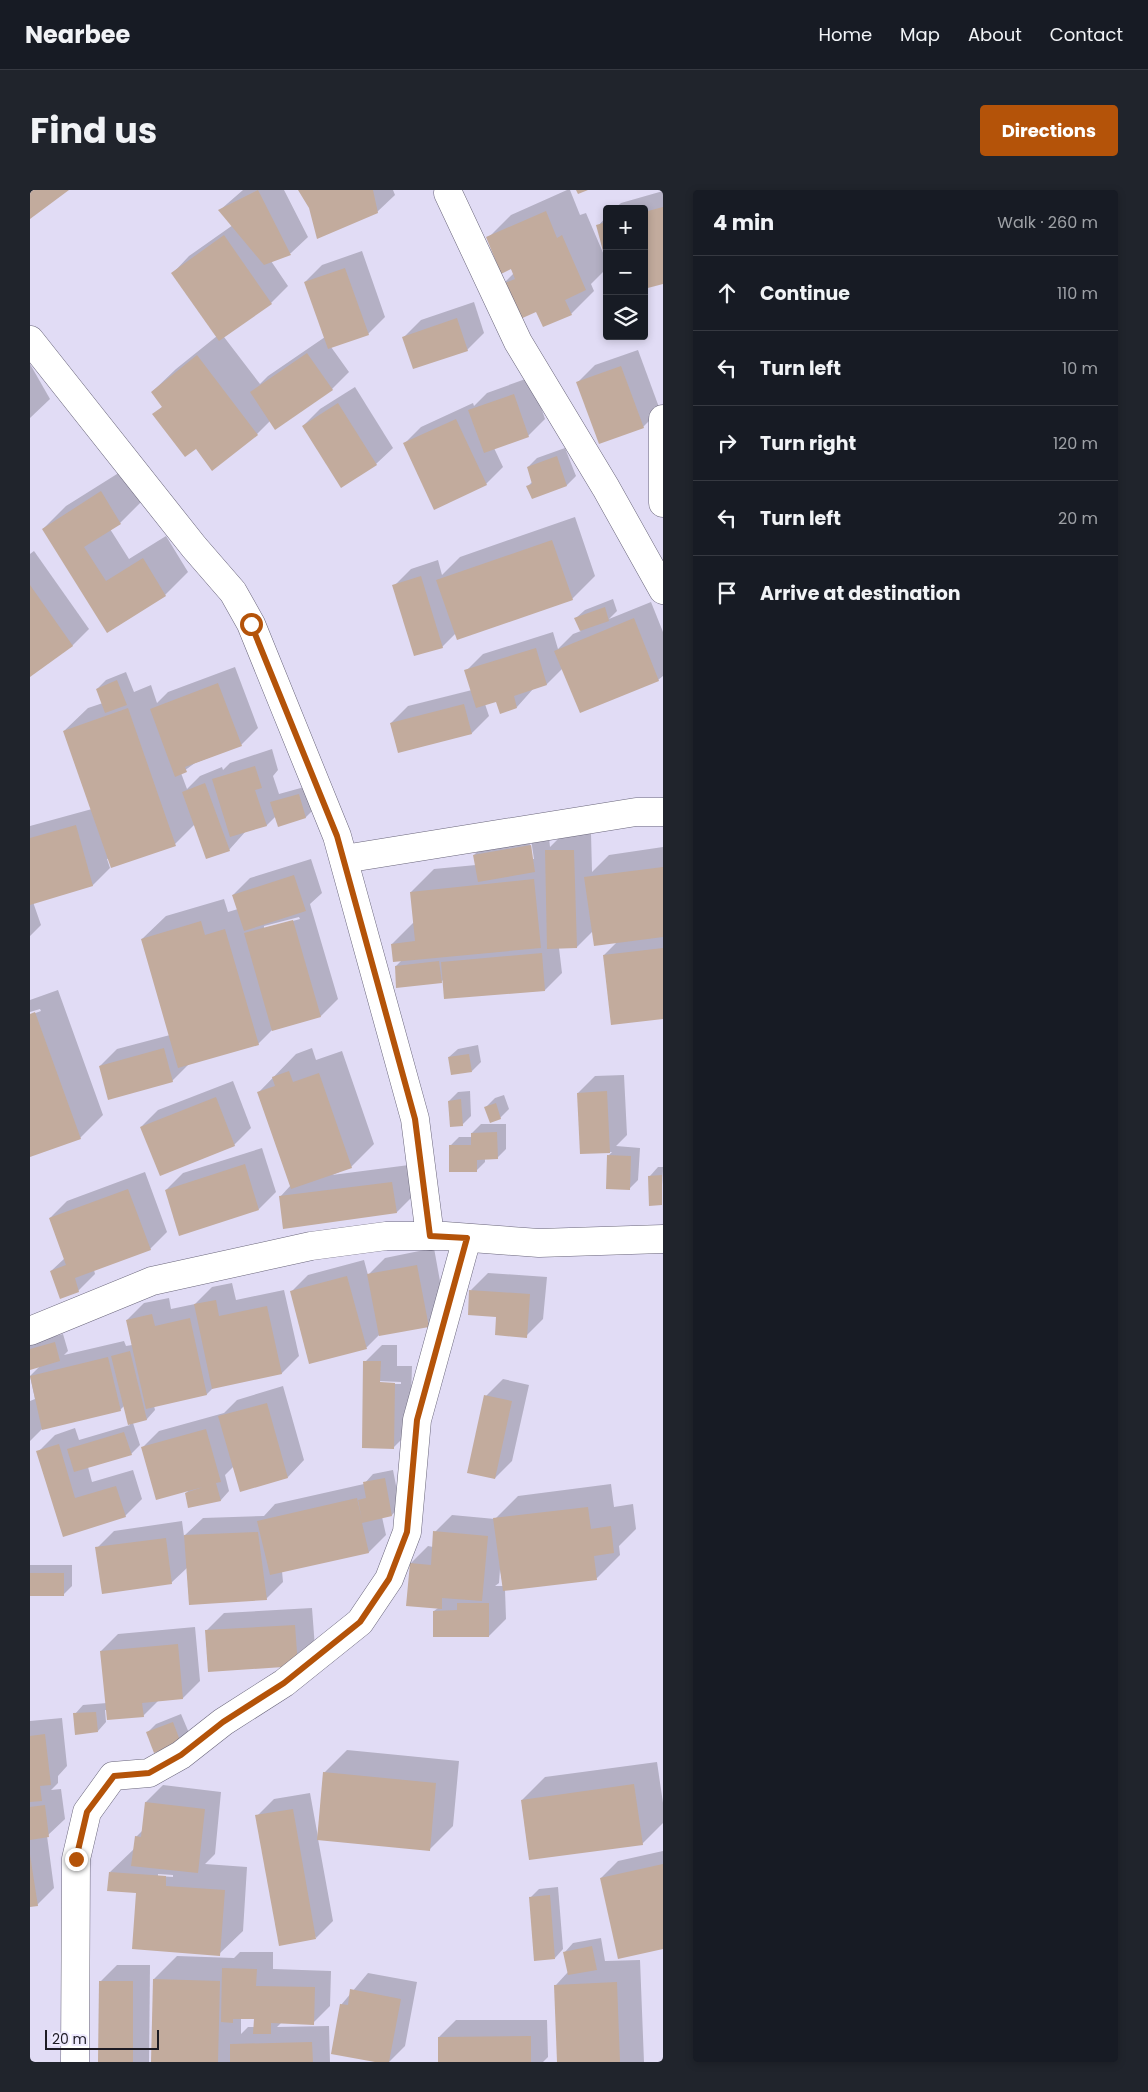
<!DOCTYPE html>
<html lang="en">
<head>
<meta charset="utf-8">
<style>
	:root { --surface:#171b24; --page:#20242c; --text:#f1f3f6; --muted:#9ea1a6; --line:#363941; --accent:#b45309 }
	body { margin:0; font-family:Poppins,sans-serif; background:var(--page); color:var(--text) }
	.controls { position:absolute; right:15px; top:15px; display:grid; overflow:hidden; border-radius:5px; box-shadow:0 2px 8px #0003 }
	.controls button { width:45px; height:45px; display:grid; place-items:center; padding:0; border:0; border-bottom:1px solid var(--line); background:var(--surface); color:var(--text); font:25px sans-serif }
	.scale { position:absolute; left:15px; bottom:12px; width:114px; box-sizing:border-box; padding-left:5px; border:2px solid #1d1b24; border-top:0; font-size:14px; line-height:18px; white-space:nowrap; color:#1d1b24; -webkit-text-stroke:4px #eeeafe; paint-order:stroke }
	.stop { position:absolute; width:15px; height:15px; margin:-11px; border:4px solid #b45309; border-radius:50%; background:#fff }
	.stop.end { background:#b45309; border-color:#fff; box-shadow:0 1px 5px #0008 }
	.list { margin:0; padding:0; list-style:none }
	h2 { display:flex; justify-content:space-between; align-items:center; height:65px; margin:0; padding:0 20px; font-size:21px }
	h2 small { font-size:16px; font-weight:400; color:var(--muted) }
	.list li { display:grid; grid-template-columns:32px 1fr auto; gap:15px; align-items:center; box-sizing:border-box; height:75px; padding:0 20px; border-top:1px solid var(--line) }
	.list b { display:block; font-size:19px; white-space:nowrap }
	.list em { font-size:16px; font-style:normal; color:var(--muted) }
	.icon { flex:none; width:28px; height:28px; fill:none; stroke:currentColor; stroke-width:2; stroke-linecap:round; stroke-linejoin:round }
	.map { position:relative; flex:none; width:633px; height:1872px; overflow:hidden; border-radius:5px }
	header { display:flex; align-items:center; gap:30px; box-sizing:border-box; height:70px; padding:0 25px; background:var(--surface); border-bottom:1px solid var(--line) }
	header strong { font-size:24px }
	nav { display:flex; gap:28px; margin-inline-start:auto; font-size:18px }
	.intro { display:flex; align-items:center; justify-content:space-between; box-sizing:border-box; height:120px; padding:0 30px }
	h1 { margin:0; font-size:35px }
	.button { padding:12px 22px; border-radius:5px; background:var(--accent); color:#fff; font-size:18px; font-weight:700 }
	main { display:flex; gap:30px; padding:0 30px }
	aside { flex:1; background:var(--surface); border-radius:5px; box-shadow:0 2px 8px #0003 }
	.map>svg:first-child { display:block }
	.shadow { fill:#0003; fill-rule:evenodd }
	.building { fill:#c2ab9d }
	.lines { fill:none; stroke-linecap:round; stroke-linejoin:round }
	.street-casing { stroke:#69657a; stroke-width:29 }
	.street { stroke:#fff; stroke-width:28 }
	.route { stroke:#b45309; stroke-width:6 }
</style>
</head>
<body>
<header>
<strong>Nearbee</strong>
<nav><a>Home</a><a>Map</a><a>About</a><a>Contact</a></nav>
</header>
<div class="intro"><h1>Find us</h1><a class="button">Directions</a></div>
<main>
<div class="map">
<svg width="633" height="1872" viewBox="0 0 633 1872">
	<rect width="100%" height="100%" fill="#e1dcf5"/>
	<g class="shadow">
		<path d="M213,0h41l24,47 -17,16 -20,8 17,25 -17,17 -47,34 36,47 8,-8 57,-39 -20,-55 17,-17 40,-14 23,66 -17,17 -37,13 18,25 -17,17 -62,32 -13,13 -45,35 -16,-22 -42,-32 9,-9 -11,-14 24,-23 41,-33 -44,-63 16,-17 44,-31 -13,-15z"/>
		<path d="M270,0h93l2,5 -18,17 -67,-4z"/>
		<path d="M537,0h3l10,25 6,-2 18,42 -6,-29 9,-10v52l-16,16 3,7 -23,23 -34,-4 -34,-26 11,-11 -26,-35 23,-23z"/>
		<path d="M633,1v92l-19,5v-79h-30l7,-6z"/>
		<path d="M444,112l10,31 -17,17 -63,-13 17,-17z"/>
		<path d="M608,160l22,60 -17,17 -65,-45 17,-17z"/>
		<path d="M0,174l20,35 -20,19z"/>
		<path d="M501,187l14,42 -17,17 -34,12 9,19 -17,17 -82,-40 17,-17 52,-24 1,3 13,-13z"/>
		<path d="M325,197l38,61 -17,16 -73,-38 17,-17z"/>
		<path d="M535,258l11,28 -9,9 -35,13 -4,-12 5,-5 -5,-14 9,-9z"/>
		<path d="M95,279l18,31 -23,23 -10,6 19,30 37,-23 22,36 -23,23 -58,36 -64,-102 23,-23z"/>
		<path d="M545,327l20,59 -23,23 -116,34 -14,14 -48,-61 17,-17 27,-9 4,15 18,-18z"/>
		<path d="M4,361l55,78 -17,17 -42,29v-121z"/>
		<path d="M583,409l4,12 -8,8 42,-17 12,30v44l-5,4 -95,-12 -16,16 -14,5 -16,18 -20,-7 -12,4 4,12 -17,17 -81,-10 17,-17 64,-16 -6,-19 17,-17 70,-22 5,17 15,-15 8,-3 -5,-13 9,-8z"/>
		<path d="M205,477l23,61 -17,17 -46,18 -14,10 6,16 13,-13 22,-9 1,3 7,-7 42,-14 6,21 -5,6 6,18 29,-8 7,22 -9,9 -27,8 -3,-9 -9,9 -21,6 -17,19 -34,-26 -20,20 -68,15 3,9 -17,17 -60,17 8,23 -11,11v-110l62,-17 -28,-78 24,-23 15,-5 -6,-14 9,-9 20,-8 8,20 17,-7 6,18 11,-11z"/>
		<path d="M518,639l2,18 13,-13 28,-1 1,39 17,-17 54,-8v171l-59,-63 14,-14 -25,-10 -16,16 -18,1 3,25 -17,17 -102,-10 -2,2 -45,-16 6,-6 -10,-16 22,-22 -3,-30 23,-23 42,-4 -2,-10 17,-17zM499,649h2l3,20h-2z"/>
		<path d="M281,669l11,34 -12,11 28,95 -17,17 -48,13 -15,15 -68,19 -18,18 -72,-15 17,-17 53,-14 -28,-96 24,-23 58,-17 4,13 10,-3 -5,-14 17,-17zM269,727l1,2 -36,10v-3z"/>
		<path d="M28,800l45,125 -23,23 -50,18v-141l11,-4 -1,-2 -10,3v-12z"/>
		<path d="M448,855l3,17 -9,9 -23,-14 9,-8z"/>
		<path d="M282,858l4,12 26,-9 32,93 -23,23 -19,8 77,-10 5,30 -17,17 -117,-15 11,-12 -32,-93 37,-38z"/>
		<path d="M594,885l3,60 -11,11 24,2 -2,32 -9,9 -20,-34 3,-3 -31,1 -3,-60 17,-17z"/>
		<path d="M203,891l18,47 -17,17 -93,-18 17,-17z"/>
		<path d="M440,901l1,25 -9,9 -13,-24 9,-9z"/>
		<path d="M474,905l5,14 -9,9 -14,-11 9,-9z"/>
		<path d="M451,934h25v25l-9,9h-12v4l-8,8 -27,-24 9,-9h13v-4z"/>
		<path d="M232,958l14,44 -17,17 -93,-19 17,-17z"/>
		<path d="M628,977h5l-2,37 -11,-28z"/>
		<path d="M115,982l22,60 -17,17 -56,21 1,4 -17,17 -27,-20 14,-13 -15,-40 17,-17z"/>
		<path d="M404,1058l11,61 -17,17 -48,8 -13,13 -57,15 -19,-70 17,-17 56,-15 4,15 17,-17z"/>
		<path d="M458,1083l59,4 -4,42 -17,17 -55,-46z"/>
		<path d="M202,1093l4,17 48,-10 15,66 -17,17 -68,14 -7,7 -53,12 1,4 -8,9 -14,4 7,22 -9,9 -43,13 4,15 41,-12 9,29 -17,17 -61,19 -26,-83 17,-17 20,-7 4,12 51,-15 -5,-20 -5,5 -77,18 -13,13v-40l5,-2 -5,-23 11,-11 -11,4v-26l33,-9 5,17 -4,4 60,-14 2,5 6,-1 -5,-25 17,-17 25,-5 2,11 24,-5 17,-17z"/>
		<path d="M352,1155h15v21h15l-2,65 -17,17 -28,-86zM349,1191l22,1v2h-22z"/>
		<path d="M473,1189l26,6 -17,76 -17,17 -9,-82z"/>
		<path d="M253,1196l21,74 -16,17 -54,-11 -9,9 4,16 -8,9 -35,-7 4,-4 -48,-41 17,-17 65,-18 13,-13z"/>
		<path d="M363,1280l7,36 -8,9 -10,2 4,18 -17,17 -87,19 1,11 -17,17 -78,-32 -17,16 -74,-35 17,-17 68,-10 2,15 19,-18 61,-2 11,-12 89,-20 9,-10z"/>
		<path d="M581,1294l3,23 19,-3 3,25 -17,17 1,9 -23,23 -92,12 1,29 -17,17 -55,-25 4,-3 -27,-45 17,-17 5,1 2,-15 17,-17 43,4 23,-23zM470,1379l3,17h-8l4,-3z"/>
		<path d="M0,1375h42v21l-9,9h-33z"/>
		<path d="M282,1418l3,40 -17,17 -91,-35 17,-17z"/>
		<path d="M165,1437l5,54 -17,17 -24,2 -16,16 -38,-6 1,12 -8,9 -23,-17 8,-9 24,-2 -6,-52 17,-17z"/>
		<path d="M151,1524l8,19 -9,9 -33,-9 9,-9z"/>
		<path d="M32,1528l5,48 -9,10v7l-7,7 10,-1 4,30 -18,17 7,52 -17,17 -7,1v-185z"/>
		<path d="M317,1560l112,11 -6,65 -24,24 -111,-11 15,82 -17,17 -59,-122 17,-17 36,-6 8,44 6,-64z"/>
		<path d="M627,1572l6,41v20l-21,21 -120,-44 23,-23z"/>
		<path d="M133,1595l58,7 -6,62 -10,10 42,3 -4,64 -24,23 -109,-82 24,-23 2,-12 7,-7 3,-28zM128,1684l15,1v2l-15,-1z"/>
		<path d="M633,1661v97l-62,-70 17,-17z"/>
		<path d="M528,1697l5,62 -8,9 -25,-60 9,-9z"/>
		<path d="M571,1748l4,23 35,-1 4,102h-86l-2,-77 12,-13 -3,-20 8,-9z"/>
		<path d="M210,1762h33v17l58,2 -1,35 -17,17h-32l-4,4 52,-1 1,36h-178l2,-83 23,-23 57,2zM211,1828h14v9h-7l-7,7z"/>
		<path d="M87,1775h33l-1,97h-49v-80z"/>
		<path d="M338,1783l49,9 -12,64 -16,16h-7l-41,-57z"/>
		<path d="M426,1830h91l1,37 -5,5h-104v-25z"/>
	</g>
	<g class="building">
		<path d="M0,0h39l-39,29z"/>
		<path d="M228,0l33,65 -27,10 -46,-55z"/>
		<path d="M268,0h75l5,23 -61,26 -8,-31z"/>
		<path d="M546,0h12l-10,4z"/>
		<path d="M633,17v77l-19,5v-77z"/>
		<path d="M516,21l11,27 5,-3 24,55 -21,10 7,15 -29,12 -7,-15 -18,8 -16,-36 13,-5 -4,-10 -10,5 -15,-37z"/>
		<path d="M577,32v40h-1l-10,-37z"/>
		<path d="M194,45l48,69 -53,37 -48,-68z"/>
		<path d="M315,78l24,67 -41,14 -24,-67z"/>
		<path d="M427,128l11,33 -55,18 -11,-32z"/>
		<path d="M277,163l26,37 -58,40 -25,-38z"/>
		<path d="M167,165l61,80 -46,36 -16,-22 -11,8 -33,-43 10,-7 -11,-15z"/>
		<path d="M591,176l23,62 -45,16 -23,-62z"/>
		<path d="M484,204l15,43 -45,16 -16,-43z"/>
		<path d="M308,213l39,62 -36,23 -39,-62z"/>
		<path d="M426,229l31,66 -53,25 -31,-67z"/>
		<path d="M527,266l10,30 -35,13 -6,-13 6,-2 -5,-17z"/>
		<path d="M71,301l20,33 -37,23 22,34 37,-23 23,38 -59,37 -65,-104z"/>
		<path d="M522,350l21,60 -116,40 -21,-60z"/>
		<path d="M391,386l22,72 -29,8 -22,-71z"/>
		<path d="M0,395l43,61 -43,31z"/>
		<path d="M575,417l4,14 -29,10 -6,-13z"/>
		<path d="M604,428l25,63 -79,32 -26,-62z"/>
		<path d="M506,458l11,37 -33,11 3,12 -17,6 -4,-12 -20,6 -12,-38z"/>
		<path d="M87,490l10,25 -22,8 -9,-24z"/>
		<path d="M188,493l24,63 -57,21 2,5 -12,5 -25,-68z"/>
		<path d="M434,514l8,30 -74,19 -8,-30z"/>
		<path d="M98,518l48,138 -65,22 -48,-137z"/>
		<path d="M225,576l7,22 -7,2 12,36 -37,11 -18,-58z"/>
		<path d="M175,593l25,68 -24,8 -24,-67z"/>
		<path d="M269,604l7,24 -28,9 -8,-25z"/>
		<path d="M46,635l17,61 -63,19v-67z"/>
		<path d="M501,655l4,27 -57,10 -5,-27z"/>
		<path d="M515,660h29l3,98 -30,1z"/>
		<path d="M633,677v70l-69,9 -10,-69z"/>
		<path d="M264,685l12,36 -62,20 -12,-36z"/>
		<path d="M504,689l7,69 -148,14 -2,-18 24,-3 -5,-49z"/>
		<path d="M263,730l28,97 -49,14 -28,-98z"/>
		<path d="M171,731l4,14 20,-6 34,116 -81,23 -37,-129z"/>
		<path d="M633,758v71l-52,6 -8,-70z"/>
		<path d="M512,763l3,38 -101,8 -3,-37z"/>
		<path d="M409,771l3,22 -46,5 -1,-22z"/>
		<path d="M5,822l46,127 -51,18v-143z"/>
		<path d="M134,858l9,34 -65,18 -9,-34z"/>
		<path d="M439,864l3,18 -21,3 -3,-18z"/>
		<path d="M259,881l4,11 26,-9 33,95 -61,21 -34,-97 18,-6 -3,-9z"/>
		<path d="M577,901l3,62 -30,1 -3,-61z"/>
		<path d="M186,907l19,49 -75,30 -20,-49z"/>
		<path d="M431,909l2,27 -13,1 -2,-26z"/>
		<path d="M466,913l5,16 -11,4 -6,-16z"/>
		<path d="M467,942l1,27 -21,1v12h-28v-27h22v-12z"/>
		<path d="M577,965l24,1 -1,34 -24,-1z"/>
		<path d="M215,974l14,46 -80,26 -14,-46z"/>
		<path d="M632,985v30l-13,1 -1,-30z"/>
		<path d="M362,992l5,31 -114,16 -4,-33z"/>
		<path d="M98,999l23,61 -76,28 4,14 -19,7 -10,-28 16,-6 -17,-47z"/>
		<path d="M387,1075l12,62 -50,9 -12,-62z"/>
		<path d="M317,1086l20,73 -58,15 -19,-73z"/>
		<path d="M439,1100l61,4 -3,44 -32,-3 1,-18 -28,-2z"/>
		<path d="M186,1110l3,16 48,-10 15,68 -70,15 -18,-85z"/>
		<path d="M122,1124l3,12 35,-8 17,77 -61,14 -20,-89z"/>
		<path d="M25,1152l5,19 -30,9v-21z"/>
		<path d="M100,1161l17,69 -19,5 -17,-69z"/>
		<path d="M78,1167l13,54 -79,19 -12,-54z"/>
		<path d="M333,1171h18l-1,21 15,1 -1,66 -32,-1z"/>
		<path d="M454,1205l28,6 -17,78 -28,-6z"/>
		<path d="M237,1213l21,75 -48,14 -22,-76z"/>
		<path d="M176,1239l15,53 -5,1 5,18 -33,7 -3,-15 18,-6 -47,13 -15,-53z"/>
		<path d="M94,1242l8,23 -58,17 -7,-23z"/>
		<path d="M29,1254l16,54 41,-12 10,31 -63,20 -27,-86z"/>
		<path d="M355,1288l7,38 -30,7 7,30 -99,22 -13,-54 100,-23 5,22 -4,-20 8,-2 -3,-16z"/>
		<path d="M558,1317l3,22 20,-3 3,27 -20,3 3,24 -94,11 -10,-73z"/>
		<path d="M403,1341l55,5 -6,65 -40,-3v11l-36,-3 4,-43 21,2z"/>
		<path d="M228,1342l9,68 -78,5 -5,-70z"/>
		<path d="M136,1348l6,46 -70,10 -7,-47z"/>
		<rect x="0" y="1383" width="34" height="23"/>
		<path d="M427,1413h32v34h-56v-26l24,-1z"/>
		<path d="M265,1435l3,41 -90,6 -3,-42z"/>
		<path d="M148,1454l5,55 -41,4 2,14 -37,3 -7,-69z"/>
		<path d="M66,1522l2,20 -23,3 -2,-22z"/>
		<path d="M143,1532l8,21 -27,10 -8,-21z"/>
		<path d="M15,1544l6,51 -11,1 2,15 -12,1v-66z"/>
		<path d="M293,1582l113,11 -6,68 -113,-11z"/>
		<path d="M604,1594l9,61 -114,15 -8,-60z"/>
		<path d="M115,1612l60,7 -7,64 -67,-7 4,-30 6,1z"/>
		<path d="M15,1615l4,32 -19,3v-33z"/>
		<path d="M263,1619l23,130 -37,7 -24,-131z"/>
		<path d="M0,1665l8,51 -8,1z"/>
		<path d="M633,1674v85l-45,10 -18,-81z"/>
		<path d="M79,1682l57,4v10l59,4 -5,66 -88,-7 4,-56 -29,-2z"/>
		<path d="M520,1705l5,64 -21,2 -5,-64z"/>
		<path d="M562,1756l5,24 -29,5 -5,-23z"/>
		<path d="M192,1778l35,1 -1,17 59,1 -1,38 -43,-2v11h-18l1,-15h-21v4l-12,-1z"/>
		<path d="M123,1789l67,2 -2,81h-67z"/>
		<path d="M69,1791h34v81h-35z"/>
		<path d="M587,1792l3,80h-63l-3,-77z"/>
		<path d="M320,1799l51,10 -12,63h-14l-44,-8 9,-50 8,1z"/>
		<path d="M501,1846v26h-93v-25z"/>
		<path d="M282,1852l1,20h-83v-18z"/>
	</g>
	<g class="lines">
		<defs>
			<g id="street">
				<path d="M418,3l70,149 88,146 57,102"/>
				<path d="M0,150l164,207 39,45 18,32 86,212 78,283 15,117"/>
				<path d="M633,229v84"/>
				<path d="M314,669l292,-47h27"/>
				<path d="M0,1141l122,-50 159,-35 75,-10h59l94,7 124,-4"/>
				<path d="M45,1872l1,-203 11,-47 26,-36 36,-3 32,-18 42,-33 61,-39 76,-61 29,-43 18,-47 10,-112 50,-182"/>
			</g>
		</defs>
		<use href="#street" class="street-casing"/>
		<use href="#street" class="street"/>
	</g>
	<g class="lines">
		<path class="route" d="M46,1669l11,-47 27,-36 35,-3 32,-18 42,-33 61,-39 76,-61 29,-43 18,-47 10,-112 50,-182 -37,-2 -15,-117 -78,-283 -86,-212"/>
	</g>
</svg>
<div class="controls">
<button>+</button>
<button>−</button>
<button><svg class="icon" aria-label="layers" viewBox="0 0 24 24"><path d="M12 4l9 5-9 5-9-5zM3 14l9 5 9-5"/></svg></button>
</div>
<div class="scale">20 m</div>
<div class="stop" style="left:221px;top:434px"></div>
<div class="stop end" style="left:46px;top:1669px"></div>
</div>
<aside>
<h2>4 min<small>Walk · 260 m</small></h2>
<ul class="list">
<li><svg class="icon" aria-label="ahead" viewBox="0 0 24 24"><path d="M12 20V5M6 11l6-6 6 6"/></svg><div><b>Continue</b></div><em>110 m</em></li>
<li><svg class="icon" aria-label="left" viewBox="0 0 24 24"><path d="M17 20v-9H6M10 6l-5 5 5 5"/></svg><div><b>Turn left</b></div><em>10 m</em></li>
<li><svg class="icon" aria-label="right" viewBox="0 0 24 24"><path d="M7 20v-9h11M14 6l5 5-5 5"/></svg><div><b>Turn right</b></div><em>120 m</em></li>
<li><svg class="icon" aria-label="left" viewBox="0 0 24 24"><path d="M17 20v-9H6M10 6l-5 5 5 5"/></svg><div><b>Turn left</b></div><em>20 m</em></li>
<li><svg class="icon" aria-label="arrive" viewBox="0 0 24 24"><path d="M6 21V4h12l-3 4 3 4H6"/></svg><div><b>Arrive at destination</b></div></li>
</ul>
</aside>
</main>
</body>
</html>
